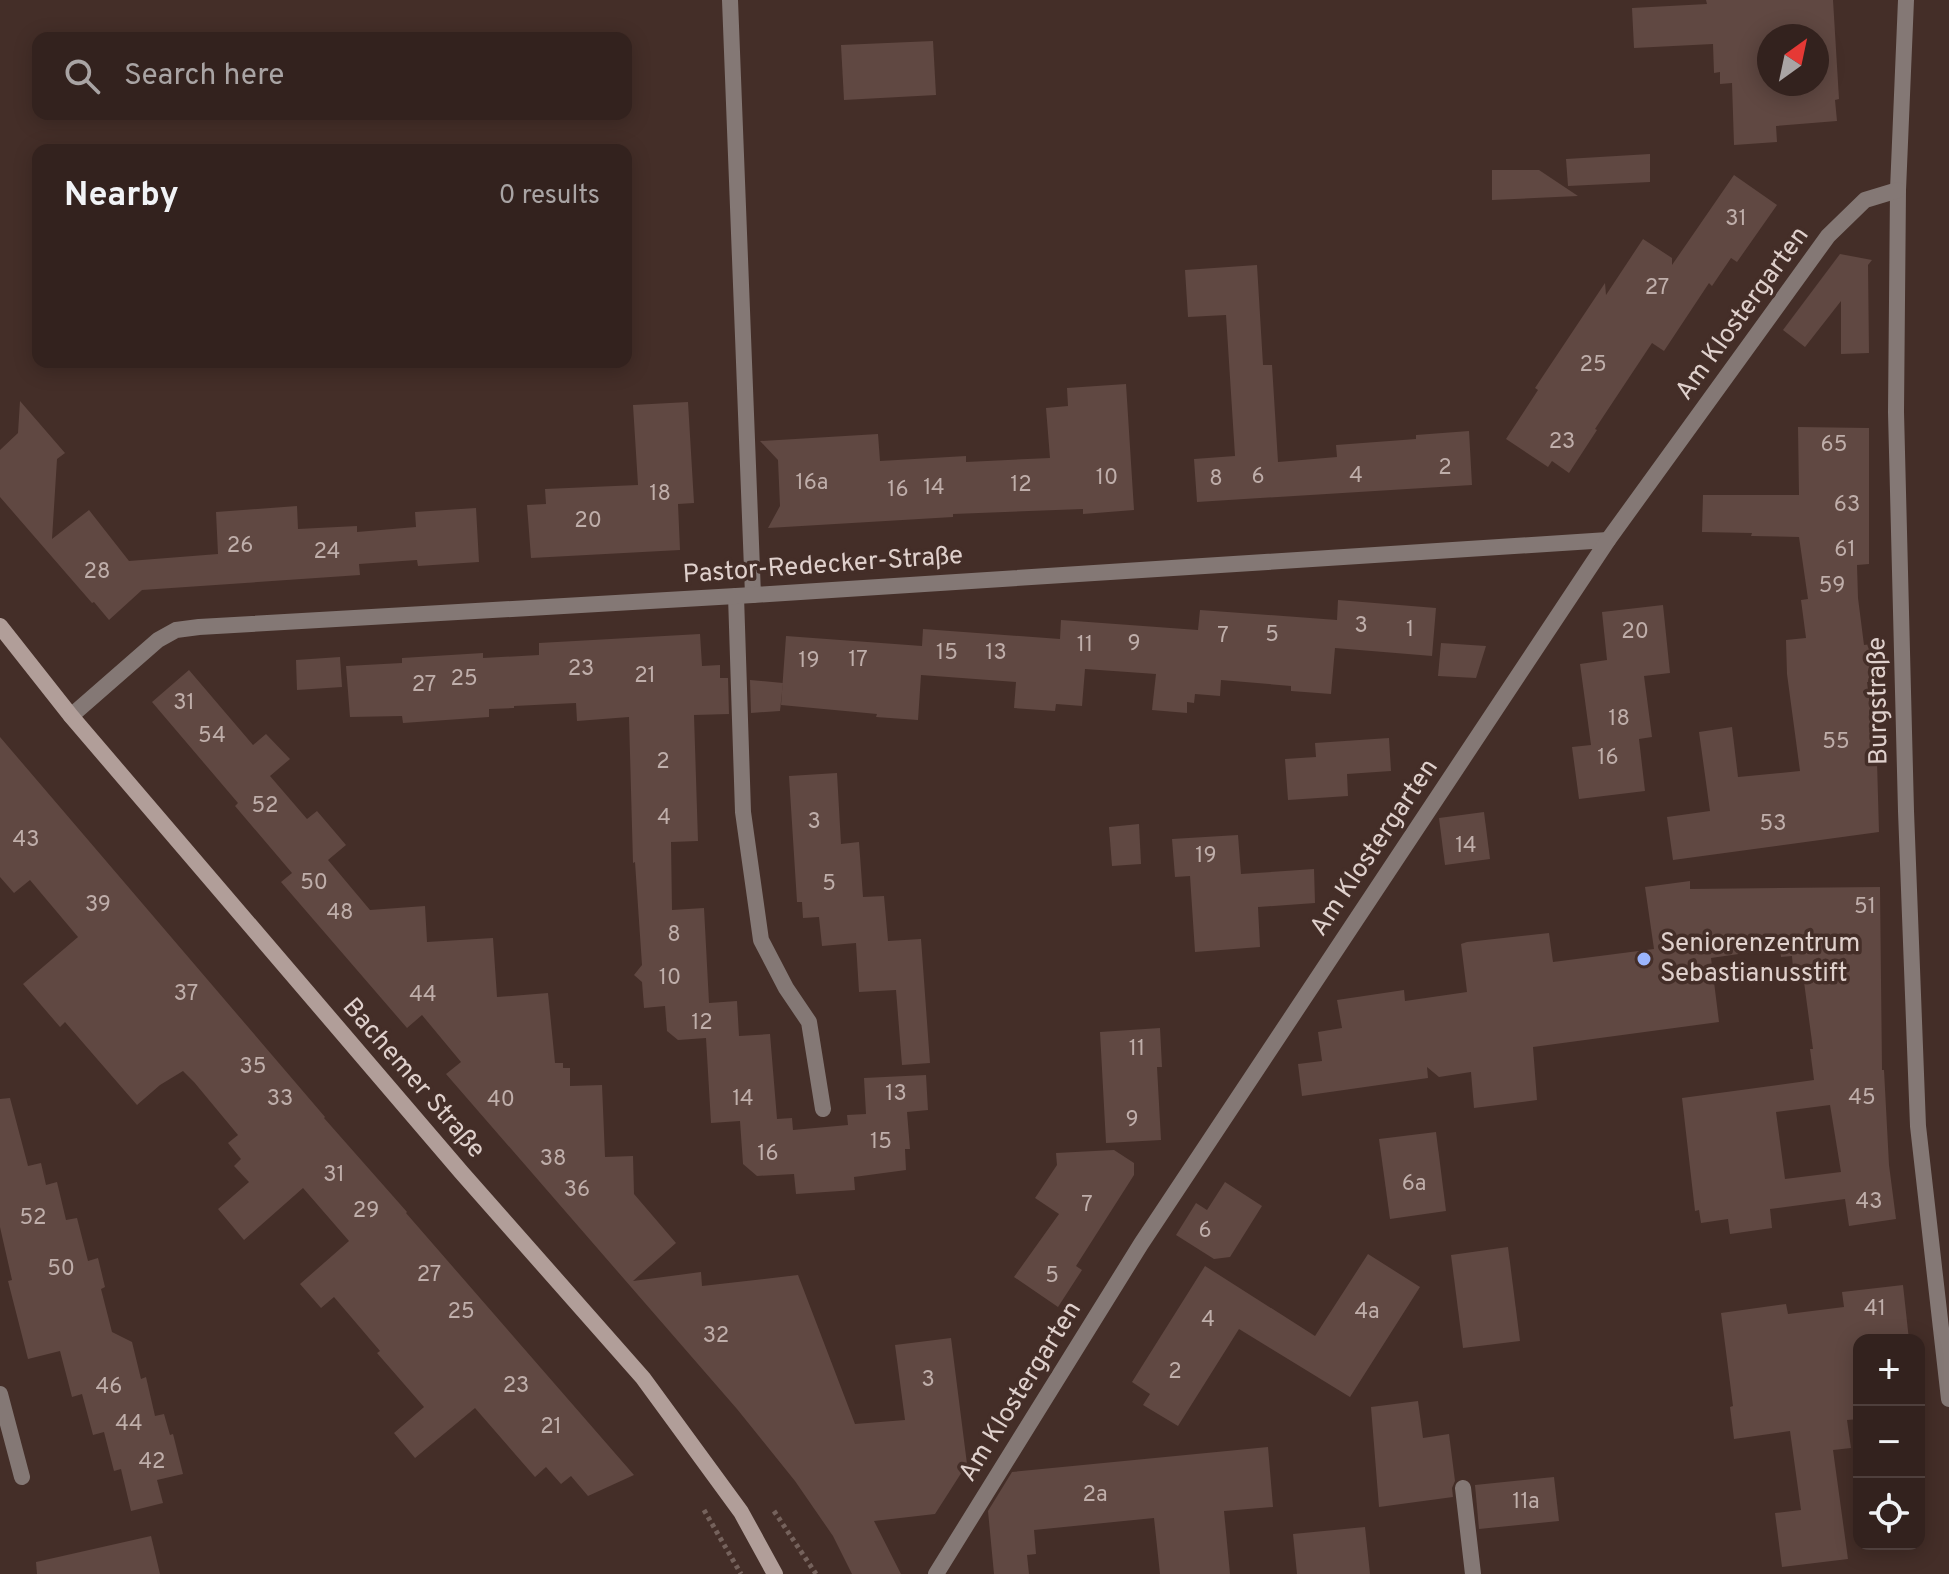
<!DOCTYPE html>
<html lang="en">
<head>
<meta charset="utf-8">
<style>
	:root { --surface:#33221e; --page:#3e2f2b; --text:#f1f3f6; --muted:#a9a4a4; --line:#4e3f3c }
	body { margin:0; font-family:Overpass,sans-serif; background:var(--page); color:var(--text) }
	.controls { position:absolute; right:24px; bottom:24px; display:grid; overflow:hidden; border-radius:16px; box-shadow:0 4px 20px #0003 }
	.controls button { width:72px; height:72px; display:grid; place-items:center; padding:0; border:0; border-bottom:2px solid var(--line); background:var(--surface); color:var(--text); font:40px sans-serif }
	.compass { position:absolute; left:1757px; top:24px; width:72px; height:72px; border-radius:50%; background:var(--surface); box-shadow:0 4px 20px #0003; rotate:33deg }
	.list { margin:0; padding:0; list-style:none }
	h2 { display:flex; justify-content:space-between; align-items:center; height:104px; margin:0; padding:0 32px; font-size:34px }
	h2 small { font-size:26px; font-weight:400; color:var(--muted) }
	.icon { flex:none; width:44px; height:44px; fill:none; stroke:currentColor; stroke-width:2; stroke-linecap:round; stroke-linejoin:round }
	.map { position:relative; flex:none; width:1949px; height:1574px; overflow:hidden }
	.search { position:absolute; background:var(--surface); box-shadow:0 4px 20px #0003; left:32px; top:32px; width:600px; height:88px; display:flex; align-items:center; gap:20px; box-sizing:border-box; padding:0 28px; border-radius:16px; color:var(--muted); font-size:30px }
	.panel { position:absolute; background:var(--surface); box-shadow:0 4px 20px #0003; left:32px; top:144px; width:600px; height:224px; border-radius:16px }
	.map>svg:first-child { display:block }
	.building { fill:#604842; fill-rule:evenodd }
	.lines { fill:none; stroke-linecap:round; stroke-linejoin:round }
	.path { stroke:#75625c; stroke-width:5; stroke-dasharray:4 4; stroke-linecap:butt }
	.lane { stroke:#847875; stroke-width:16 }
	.street { stroke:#847875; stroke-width:16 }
	.secondary { stroke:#b19e99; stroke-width:16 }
	.poi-dot { fill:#9bb5fd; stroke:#442e28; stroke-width:3 }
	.labels { text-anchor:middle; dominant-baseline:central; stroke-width:7; stroke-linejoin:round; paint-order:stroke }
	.number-label { font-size:22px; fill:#bfaeaa }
	.street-label { font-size:26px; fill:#dfd0cc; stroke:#442e28 }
	.poi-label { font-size:26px; fill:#dfd0cc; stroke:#442e28; text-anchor:start }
</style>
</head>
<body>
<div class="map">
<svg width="1949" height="1574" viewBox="0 0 1949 1574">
	<rect width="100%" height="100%" fill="#442e28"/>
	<g class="building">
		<path d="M1706,0h127l6,99 -4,1 2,21 -61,5 1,16 -43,3 -2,-62 -12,1v-12l-6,1 -1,-29 -79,4 -2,-40 75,-4zM1769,36h48v48h-48z"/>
		<path d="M933,41l3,54 -92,5 -3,-55z"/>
		<path d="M1650,154v28l-82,4 -2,-27z"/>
		<path d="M1492,170h47l39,26 -86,4z"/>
		<path d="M1734,175l43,30 -40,57 -6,-4 -19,28 -3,-3 -45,68 -12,-8 -57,86 2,1 -28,43 -17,-12 -4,6 -42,-28 32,-49 -3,-2 70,-105 1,12 37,-56 29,19v7z"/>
		<path d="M1840,254l32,6 -4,5 1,88 -28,1v-53l-36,46 -22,-17z"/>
		<path d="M1257,265l6,100h9l6,97 59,-5 -1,-12 80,-6v-4l53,-4 3,54 -275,17 -3,-43 41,-3 -9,-141 -38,2 -3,-47z"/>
		<path d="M1126,384l8,126 -51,4v-5l-130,5v3l-185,11 12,-22 -2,-46 -18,-19 118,-7 2,27 86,-5v6l84,-4 -4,-50 22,-2 -1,-18z"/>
		<path d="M20,401l45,52 -8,6 -5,80 37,-29 40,51 89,-7 -2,-42 81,-6 1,23 59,-3v6l59,-5 -1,-15 61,-4 3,54 -61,4 -1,-6 -58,4 1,11 -218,15 -33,30 -15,-18 -2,1 -92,-106v-47l18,-17z"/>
		<path d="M688,402l6,101 -16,1 2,46 -149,8 -4,-53 19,-1 -1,-15 93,-4 -5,-80z"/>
		<path d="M1798,427l71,1v136l-12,1 1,33 6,47 8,-1 2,38h-7l10,79 2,71 -206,28 -6,-43 43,-6 -11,-79 33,-5 6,50 62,-6 -13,-97 -1,-34 20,-2 -5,-38 7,-1 -9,-62 -48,-1 1,-3 -50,-1 1,-37h96z"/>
		<path d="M1338,600l98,8 -4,48 -97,-8 -4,46 -40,-3v-5l-70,-6 -1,16 -25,-2 -1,9 -7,-1v11l-35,-3 4,-36 -71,-5 -3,37 -26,-2 -1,7 -41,-3 2,-26 -95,-7 -3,45 -42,-3 1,-3 -96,-9 5,-69 136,10 1,-17 137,10 1,-19 137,10 2,-20 137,10z"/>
		<path d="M1663,605l7,68 -26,3 8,61 -13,2 6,52 -66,8 -7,-52 19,-2 -11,-81 27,-4 -5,-48z"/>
		<path d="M700,634l2,32 18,-1v13h8l1,36 -35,1 4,126 -27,1 1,68 32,-2 5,95 28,-2 2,35 31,-2 7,85 15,-1 1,12 55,-5 -1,-10 19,-1 -2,-36 62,-3 2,35 -21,2 3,37h-5l1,21 -52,7 1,13 -59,4 -2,-20 -37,2 -14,-12 -3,-43 -29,2 -5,-85 -28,2 -11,-9 -2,-25 -21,2 -2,-26 -8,-7 8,-10 -7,-103 -2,1 -4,-146 -52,4 -1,-18 -62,3v2l-25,1v8l-86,6 -1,-7 -52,1 -4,-51 56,-3v-5l81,-5v5l56,-3v-12z"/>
		<path d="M1441,643l45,3 -10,32 -38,-2z"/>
		<path d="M340,657l2,30 -45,3 -1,-30z"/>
		<path d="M189,670l64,75 13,-11 24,25 -20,17 37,43 10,-8 29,34 -18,15 42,50 55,-4 2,36 66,-4 4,59 51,-4 7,70h8v5h7v18l32,-1 3,72 28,-1 1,38 42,49 -43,38 68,-9 1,14 96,-11 57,149 50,-4 -10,-75 56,-7 16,126 -32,50 -61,7 27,53h-49l-19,-38 -38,-55 -58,-72 -291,-335 15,-12 -39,-47 -15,13 -126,-146 11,-9 -57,-67 3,-3 -86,-101z"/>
		<path d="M750,680l33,3 -3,28 -29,2z"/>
		<path d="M0,737l325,380 -1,1 83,94 -1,1 228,262 -46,21 -17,-20 -10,8 -15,-17 -11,10 -60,-69 -60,50 -21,-25 30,-26 -47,-54 3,-2 -46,-54 -13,11 -21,-24 49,-43 -46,-53 -59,52 -26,-31 31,-27 -15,-16 7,-7 -13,-16 10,-8 -44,-53 -11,-11 -23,14 -23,20 -72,-83 -5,5 -37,-43 55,-47 -48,-57 -16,13 -14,-16z"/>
		<path d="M1389,738l2,33 -44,3 1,22 -60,4 -3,-41 31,-2 -1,-14z"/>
		<path d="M837,773l4,71 18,-2 4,55 21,-1 4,45 33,-2 9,124 -28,2 -6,-75 -37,2 -3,-49 -34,3 -3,-29 -16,1 -1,-16h-5l-8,-126z"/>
		<path d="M1484,812l6,47 -45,6 -6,-47z"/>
		<path d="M1139,824l2,40 -29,2 -3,-39z"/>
		<path d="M1238,835l3,39 73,-5 1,34 -57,4 2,40 -65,5 -5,-76 -15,1 -3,-38z"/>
		<path d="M1690,881v8l190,-2 2,183h2l5,95 7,54 -47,7 -4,-27 -75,10 2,19 -42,6 -2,-15 -27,4 -2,-13 -4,1 -13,-113 132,-18 -4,-31h3l-11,-82 -9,1 -1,-12 -11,1 -1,-9 -69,10 8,64 -186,25 4,53 -63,8 -3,-36 -32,5 -12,-10 1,11 -126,18 -4,-32 24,-3 -4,-29 24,-4 -5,-28 67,-10 1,11 62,-9 -6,-48 6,-2 82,-9 4,29 101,-13 -9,-62zM1830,1105l11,67 -56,7 -9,-67z"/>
		<path d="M1160,1028l2,39h-5l4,73 -55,3 -6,-111z"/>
		<path d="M10,1098l18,68 13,-3 5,22 11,-3 9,38 11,-2 11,43 10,-3 7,29 -4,2 11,43 20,10 9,37 5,-2 9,39 9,-2 6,21 3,-1 10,40 -26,6 6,23 -32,8 -10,-42 -7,2 -10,-39 -11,3 -11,-41 -10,3 -12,-46 -32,8 -20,-78 4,-1 -12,-53v-128z"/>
		<path d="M1436,1132l10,79 -56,8 -11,-80z"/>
		<path d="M1114,1150l20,13v12l-58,91 6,4 -24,37 -44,-30 45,-63 -24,-16 22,-33 -1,-12z"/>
		<path d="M1225,1182l37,24 -32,51 -16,2 -38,-24 20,-32 11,7z"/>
		<path d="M1508,1247l12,94 -57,7 -12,-93z"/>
		<path d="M1368,1254l52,33 -70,110 -111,-68 -61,97 -35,-21 7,-11 -18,-12 73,-116 110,70z"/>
		<path d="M1903,1285l6,55h-50v79l-12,1 4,28 -18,2 15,109 -66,8 -7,-54 26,-3 -11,-79 -56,8 -4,-32 3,-1 -12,-93 65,-9 2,10 56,-7 -2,-15z"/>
		<path d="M1418,1401l5,37 26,-4 6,47 -3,7 1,9 -74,10 -8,-100z"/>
		<path d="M1268,1447l5,60 -49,4 6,63h-70l-6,-56 -120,12 2,24 -9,1 2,19h-35l-6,-63 24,-39z"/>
		<path d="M1554,1477l5,44 -80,8 -4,-44z"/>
		<path d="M1365,1527l5,47h-73l-4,-40z"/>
		<path d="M151,1536l9,38h-123l-1,-12z"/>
	</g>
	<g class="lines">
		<g class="path">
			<path d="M704,1510l37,64"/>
			<path d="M774,1511l42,63"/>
		</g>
		<g class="lane">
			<path d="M730,0l23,595"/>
			<path d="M1463,1488l10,86"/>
		</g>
		<g class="street">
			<path d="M1906,0l-8,190 -2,222 10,399 12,315 31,273"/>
			<path d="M736,596l7,216 18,128 25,48 23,34 14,87"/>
			<path d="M71,716l87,-76 18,-10 23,-3 554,-32 855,-55"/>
			<path d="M0,1394l22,83"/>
			<path d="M936,1574l205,-330 467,-704 220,-304 37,-36 33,-10"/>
		</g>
		<path class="secondary" d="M0,626l71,90 391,457 181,205 98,134 34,62"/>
	</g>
	<circle class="poi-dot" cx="1644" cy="959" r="8"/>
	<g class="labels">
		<g class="number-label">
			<text x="1736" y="219">31</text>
			<text x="1657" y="288">27</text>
			<text x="1593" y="365">25</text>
			<text x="1562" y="442">23</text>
			<text x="1834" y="445">65</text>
			<text x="1445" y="468">2</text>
			<text x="1356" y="476">4</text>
			<text x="1258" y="477">6</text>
			<text x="1107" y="478">10</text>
			<text x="1216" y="479">8</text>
			<text x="812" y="483">16a</text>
			<text x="1021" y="485">12</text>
			<text x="934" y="488">14</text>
			<text x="898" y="490">16</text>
			<text x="660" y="494">18</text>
			<text x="1847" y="505">63</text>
			<text x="588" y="521">20</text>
			<text x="240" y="546">26</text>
			<text x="1845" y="550">61</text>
			<text x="327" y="552">24</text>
			<text x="97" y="572">28</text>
			<text x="1832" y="586">59</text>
			<text x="1361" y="626">3</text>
			<text x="1410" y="630">1</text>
			<text x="1635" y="632">20</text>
			<text x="1272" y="635">5</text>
			<text x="1223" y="636">7</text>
			<text x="1134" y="644">9</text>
			<text x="1085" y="645">11</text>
			<text x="947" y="653">15</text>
			<text x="996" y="653">13</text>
			<text x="858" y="660">17</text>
			<text x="809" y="661">19</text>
			<text x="581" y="669">23</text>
			<text x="645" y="676">21</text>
			<text x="464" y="679">25</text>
			<text x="424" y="685">27</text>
			<text x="184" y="703">31</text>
			<text x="1619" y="719">18</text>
			<text x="212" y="736">54</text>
			<text x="1836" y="742">55</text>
			<text x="1608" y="758">16</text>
			<text x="663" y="762">2</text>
			<text x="265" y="806">52</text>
			<text x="664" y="818">4</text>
			<text x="814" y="822">3</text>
			<text x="1773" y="824">53</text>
			<text x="26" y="840">43</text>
			<text x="1466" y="846">14</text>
			<text x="1206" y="856">19</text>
			<text x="314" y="883">50</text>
			<text x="829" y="884">5</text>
			<text x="98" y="905">39</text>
			<text x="1865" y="907">51</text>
			<text x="340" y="913">48</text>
			<text x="674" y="935">8</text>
			<text x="670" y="978">10</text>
			<text x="186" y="994">37</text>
			<text x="423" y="995">44</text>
			<text x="702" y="1023">12</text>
			<text x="1137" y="1049">11</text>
			<text x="253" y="1067">35</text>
			<text x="896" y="1094">13</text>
			<text x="1862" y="1098">45</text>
			<text x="280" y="1099">33</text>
			<text x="743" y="1099">14</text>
			<text x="501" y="1100">40</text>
			<text x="1132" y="1120">9</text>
			<text x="881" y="1142">15</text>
			<text x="768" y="1154">16</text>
			<text x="553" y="1159">38</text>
			<text x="334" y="1175">31</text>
			<text x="1414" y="1184">6a</text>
			<text x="577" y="1190">36</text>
			<text x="1869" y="1202">43</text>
			<text x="1087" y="1205">7</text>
			<text x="366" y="1211">29</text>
			<text x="33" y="1218">52</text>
			<text x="1205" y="1231">6</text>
			<text x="61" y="1269">50</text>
			<text x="429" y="1275">27</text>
			<text x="1052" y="1276">5</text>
			<text x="1875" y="1309">41</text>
			<text x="461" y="1312">25</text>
			<text x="1367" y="1312">4a</text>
			<text x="1208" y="1320">4</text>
			<text x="716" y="1336">32</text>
			<text x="1175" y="1372">2</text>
			<text x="928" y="1380">3</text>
			<text x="516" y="1386">23</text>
			<text x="109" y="1387">46</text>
			<text x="129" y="1424">44</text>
			<text x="551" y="1427">21</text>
			<text x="152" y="1462">42</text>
			<text x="1095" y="1495">2a</text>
			<text x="1526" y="1502">11a</text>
		</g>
		<g class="street-label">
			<text transform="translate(1743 314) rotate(-54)">Am Klostergarten</text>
			<text transform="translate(823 566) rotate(-4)">Pastor-Redecker-Straße</text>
			<text transform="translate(1879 701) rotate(-91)">Burgstraße</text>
			<text transform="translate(1375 848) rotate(-56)">Am Klostergarten</text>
			<text transform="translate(413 1079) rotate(49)">Bachemer Straße</text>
			<text transform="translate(1021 1392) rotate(-58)">Am Klostergarten</text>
		</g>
		<g class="poi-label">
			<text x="1660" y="944">Seniorenzentrum<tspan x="1660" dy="30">Sebastianusstift</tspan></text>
		</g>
	</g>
</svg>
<div class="controls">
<button>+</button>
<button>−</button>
<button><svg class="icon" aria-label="locate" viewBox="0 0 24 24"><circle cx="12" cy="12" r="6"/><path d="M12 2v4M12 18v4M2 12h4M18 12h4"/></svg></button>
</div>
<svg class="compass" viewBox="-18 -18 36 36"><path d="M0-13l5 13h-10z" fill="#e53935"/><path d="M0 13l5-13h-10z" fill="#a9a4a4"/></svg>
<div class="search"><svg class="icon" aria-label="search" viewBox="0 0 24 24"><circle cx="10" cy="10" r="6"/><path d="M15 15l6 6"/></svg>Search here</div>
<section class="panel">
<h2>Nearby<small>0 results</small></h2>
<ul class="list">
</ul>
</section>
</div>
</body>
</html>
